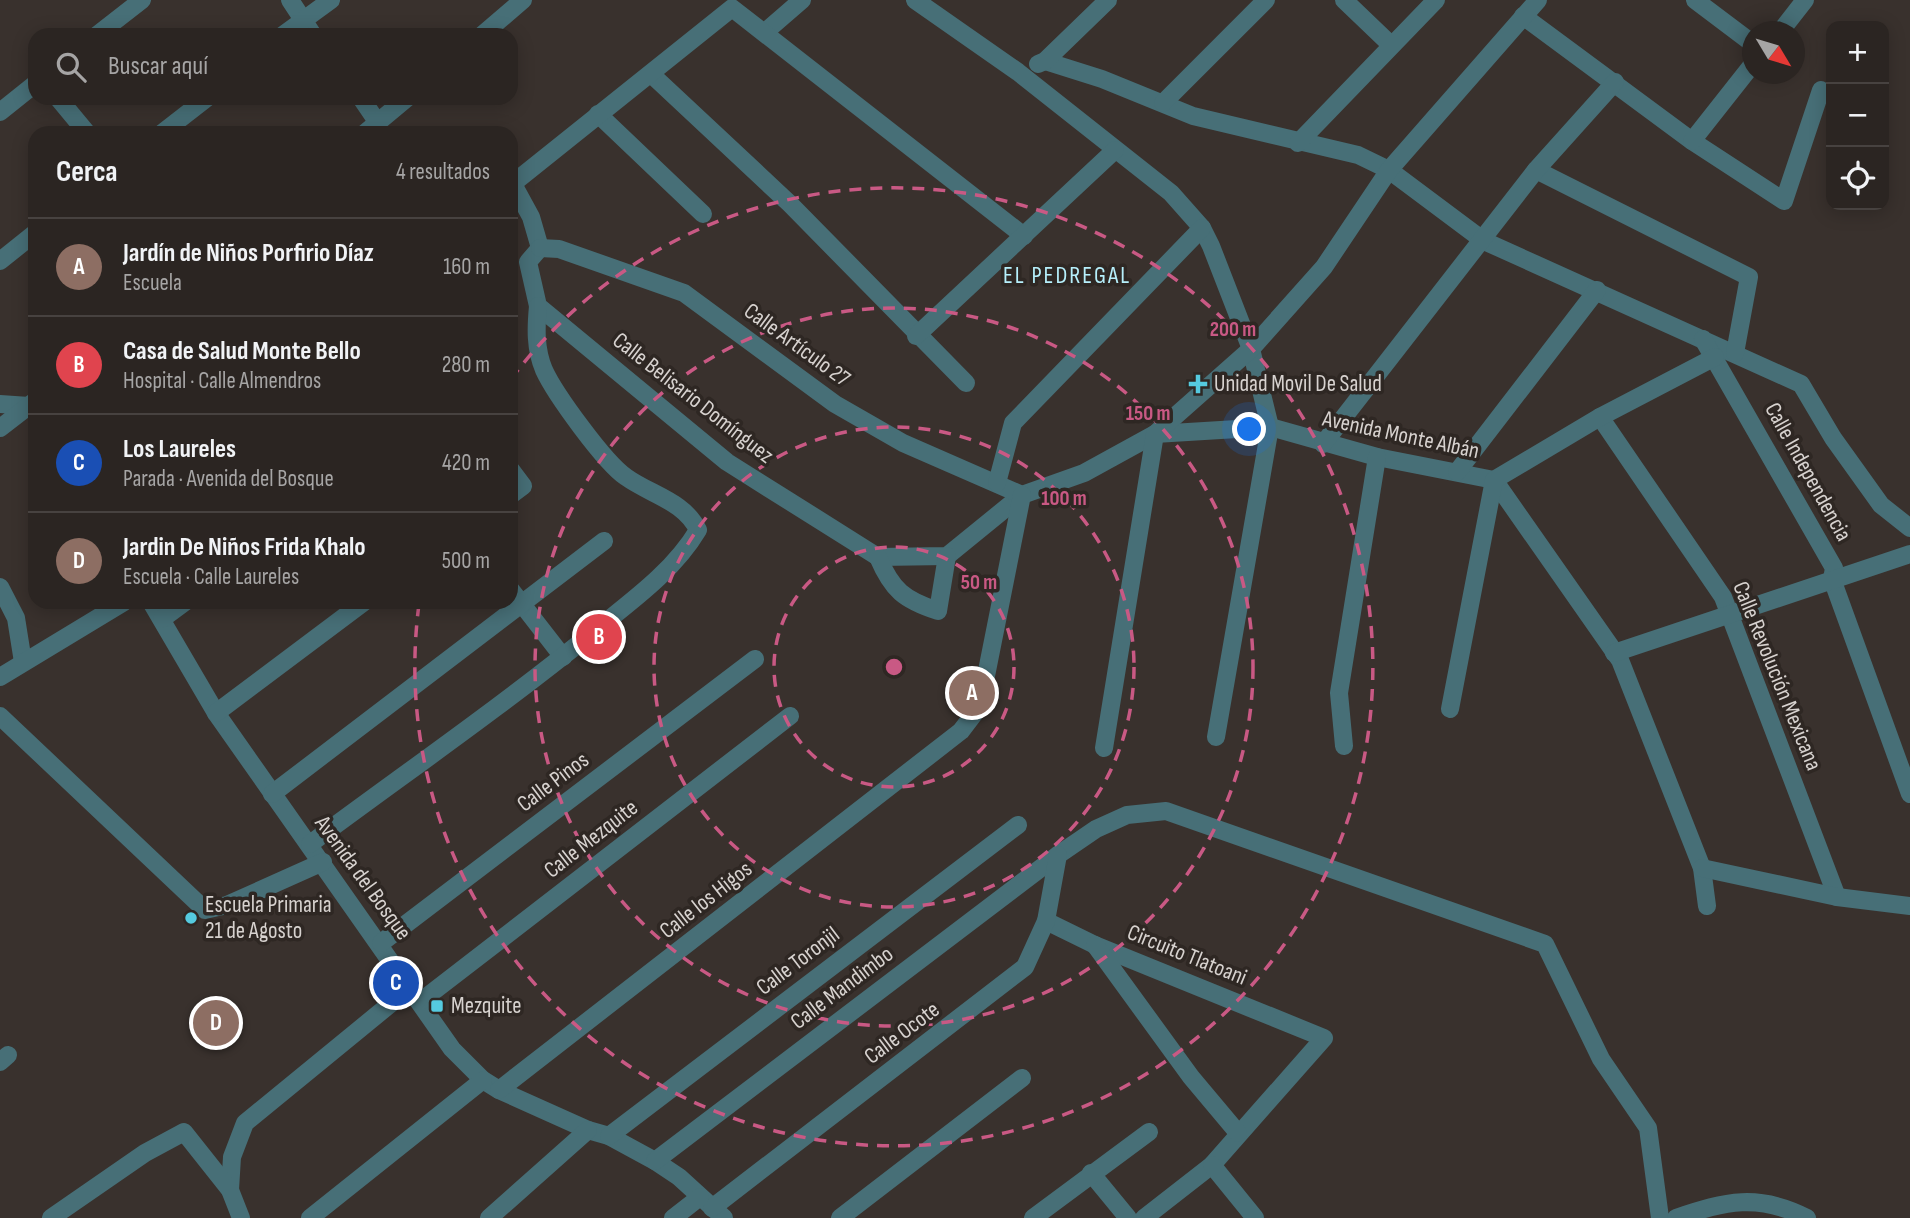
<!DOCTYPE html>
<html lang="es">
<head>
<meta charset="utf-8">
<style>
	:root { --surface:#2b2522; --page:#332d2a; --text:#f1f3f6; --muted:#a6a5a5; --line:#474240; --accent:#b45309 }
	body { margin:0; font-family:"Sofia Sans Condensed",sans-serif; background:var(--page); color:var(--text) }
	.controls { position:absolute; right:21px; top:21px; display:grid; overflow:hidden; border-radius:14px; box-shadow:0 4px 18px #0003 }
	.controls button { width:63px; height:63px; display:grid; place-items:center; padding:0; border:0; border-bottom:2px solid var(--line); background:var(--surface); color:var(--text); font:35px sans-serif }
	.compass { position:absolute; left:1742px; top:21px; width:63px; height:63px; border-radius:50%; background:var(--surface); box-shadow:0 4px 18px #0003; rotate:128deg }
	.you { position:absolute; left:1250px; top:430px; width:24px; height:24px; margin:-18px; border:5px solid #fff; border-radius:50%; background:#1a73e8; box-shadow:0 0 0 10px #1a73e833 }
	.badge { display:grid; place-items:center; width:46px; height:46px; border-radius:50%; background:var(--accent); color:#fff; font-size:23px; font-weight:700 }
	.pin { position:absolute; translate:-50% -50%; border:4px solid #fff; box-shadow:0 2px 7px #0006 }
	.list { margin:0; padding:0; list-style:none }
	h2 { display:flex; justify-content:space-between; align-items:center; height:91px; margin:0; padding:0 28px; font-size:30px }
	h2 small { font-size:23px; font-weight:400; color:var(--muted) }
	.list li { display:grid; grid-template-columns:46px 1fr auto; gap:21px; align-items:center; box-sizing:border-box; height:98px; padding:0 28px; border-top:2px solid var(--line) }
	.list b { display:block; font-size:26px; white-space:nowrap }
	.list p { margin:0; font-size:23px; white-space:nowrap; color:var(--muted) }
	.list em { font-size:23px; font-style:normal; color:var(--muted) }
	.icon { flex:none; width:38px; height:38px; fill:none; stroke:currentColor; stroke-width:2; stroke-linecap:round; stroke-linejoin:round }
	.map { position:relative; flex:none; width:1910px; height:1218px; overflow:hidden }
	.search { position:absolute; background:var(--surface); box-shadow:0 4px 18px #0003; left:28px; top:28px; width:490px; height:77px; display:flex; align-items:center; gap:18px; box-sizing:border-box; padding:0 24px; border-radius:21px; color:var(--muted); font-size:26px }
	.panel { position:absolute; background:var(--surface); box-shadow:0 4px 18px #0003; left:28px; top:126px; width:490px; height:483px; border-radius:21px }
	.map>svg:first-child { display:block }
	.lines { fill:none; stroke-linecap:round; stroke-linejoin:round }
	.minor { stroke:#476f77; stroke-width:18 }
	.ring { fill:none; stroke:#c95984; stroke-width:3.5; stroke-dasharray:12 9 }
	.poi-dot { fill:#55cadf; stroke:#2e2723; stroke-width:2.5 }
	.labels { text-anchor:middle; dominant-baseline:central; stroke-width:7; stroke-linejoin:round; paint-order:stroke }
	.street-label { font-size:23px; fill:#d7d2cf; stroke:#2e2723 }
	.poi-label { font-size:23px; fill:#d7d2cf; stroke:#2e2723; text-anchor:start }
	.neighbourhood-label { font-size:24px; letter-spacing:2px; fill:#b6effb; stroke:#2e2723 }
	.centre { fill:#c95984; stroke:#2e2723; stroke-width:3.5 }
	.ring-label { font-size:21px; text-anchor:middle; font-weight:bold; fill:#c95984; stroke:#2e2723; stroke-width:7; stroke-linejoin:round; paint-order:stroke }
</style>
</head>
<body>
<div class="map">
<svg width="1910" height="1218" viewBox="0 0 1910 1218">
	<rect width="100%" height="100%" fill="#39312d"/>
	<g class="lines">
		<g class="minor">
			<path d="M290,0l23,35"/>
			<path d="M915,0l103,72 153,121 31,35 9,18 40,103 19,78 -54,310"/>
			<path d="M1344,0l47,45"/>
			<path d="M1695,0l57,43"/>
			<path d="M1523,16l169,125 92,60 37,-111"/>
			<path d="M765,32l37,-32"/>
			<path d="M1780,32l25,-32"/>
			<path d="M97,35l45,-35"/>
			<path d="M283,35l48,-35"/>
			<path d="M482,35l41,-35"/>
			<path d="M1045,61l57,18 91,37 165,39 31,15 95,71 317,143 32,54 48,67 29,23"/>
			<path d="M1038,64l7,-3 63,-61"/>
			<path d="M651,74l139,130 176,179"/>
			<path d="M58,98l29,35"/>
			<path d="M361,98l17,25"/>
			<path d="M1163,103l103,-103"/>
			<path d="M0,112l35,-28"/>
			<path d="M598,114l105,100"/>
			<path d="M162,133l45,-35"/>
			<path d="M365,133l42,-35"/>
			<path d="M1692,141l60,-76"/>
			<path d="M1298,143l138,-143"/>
			<path d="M1536,170l213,107 -14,76"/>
			<path d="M513,184l18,33 9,31"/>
			<path d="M511,185l221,-177 292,228"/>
			<path d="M540,248l-12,14 10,44 189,156 151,95 69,-1 75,-61 62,-22 71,-39 115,-7 107,30 117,23 126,180 82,208 5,38"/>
			<path d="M540,248l19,1 125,44 151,111 68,39 119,52"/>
			<path d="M0,261l35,-28"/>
			<path d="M916,336l199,-186"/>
			<path d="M1703,339l131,229 -2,11 78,215"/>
			<path d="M0,404l29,2"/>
			<path d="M1600,417l123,180 114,300"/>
			<path d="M0,428l35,-27"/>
			<path d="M1323,444l213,-274 79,-88"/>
			<path d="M511,470l12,16 -12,9"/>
			<path d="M1457,472l140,-182"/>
			<path d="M997,483l16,-60 189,-195"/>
			<path d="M878,557c14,33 26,43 60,54l9,-55"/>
			<path d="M0,587l16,31 7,44"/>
			<path d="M511,590l52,67"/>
			<path d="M151,602l65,111 236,336 31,31 16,10 89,40 21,6 46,25 24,16 45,41"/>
			<path d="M162,619l23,-17"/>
			<path d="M1614,653l296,-99"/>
			<path d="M0,677l124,-75"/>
			<path d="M1450,709l44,-229 106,-63 115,-60"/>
			<path d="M216,713l148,-111"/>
			<path d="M0,716l205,194 22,-5 96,-43"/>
			<path d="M1344,746l-5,-53 38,-236"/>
			<path d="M1104,748l51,-314 96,-85 73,-82 65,-97 149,-170"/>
			<path d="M272,794l332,-253"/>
			<path d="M310,844c94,-70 191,-137 282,-211 38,-31 81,-61 106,-103 -14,-29 -47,-35 -72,-53 -21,-14 -71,-83 -82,-107 -9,-21 -8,-43 -6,-64"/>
			<path d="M1702,868l135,29 73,9"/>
			<path d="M1046,921l49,24 229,93 -112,127 -68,53"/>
			<path d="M381,943l374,-284"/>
			<path d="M1095,945l96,132 47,56"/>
			<path d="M421,1001l369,-285"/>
			<path d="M0,1062l8,-7"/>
			<path d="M499,1090l462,-359 19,-25 42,-211"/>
			<path d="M609,1136l409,-311"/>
			<path d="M655,1161l403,-306 38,-26 31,-14 39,-4 379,133 56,115 47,69 12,90"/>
			<path d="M1212,1165l43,53"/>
			<path d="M1091,1173l37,45"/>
			<path d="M230,1190l2,-33 13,-34 166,-136"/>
			<path d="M712,1208l313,-241 21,-46 12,-66"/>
			<path d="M51,1218l94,-65 39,-21 46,58 11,28"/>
			<path d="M310,1218l173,-138"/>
			<path d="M489,1218l99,-88"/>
			<path d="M673,1218l27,-21"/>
			<path d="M840,1218l182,-140"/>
			<path d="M1033,1218l116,-86"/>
			<path d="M1676,1218c50,-17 82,-25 131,0"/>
		</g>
	</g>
	<g class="ring">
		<circle cx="894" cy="667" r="120"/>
		<circle cx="894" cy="667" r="240"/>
		<circle cx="894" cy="667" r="359"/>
		<path d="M511 379A479 479 0 1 1 419 604"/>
	</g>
	<g class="poi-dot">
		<path d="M1194.5 373.5h7v7h7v7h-7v7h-7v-7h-7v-7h7z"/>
		<circle cx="191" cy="918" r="7"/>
		<rect x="430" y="999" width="14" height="14" rx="3.5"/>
	</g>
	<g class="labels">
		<g class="street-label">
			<text transform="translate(797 345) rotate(36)">Calle Artículo 27</text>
			<text transform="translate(693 398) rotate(38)">Calle Belisario Domínguez</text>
			<text transform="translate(1401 435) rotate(12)">Avenida Monte Albán</text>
			<text transform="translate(1808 472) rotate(61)">Calle Independencia</text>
			<text transform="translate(1777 676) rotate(68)">Calle Revolución Mexicana</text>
			<text transform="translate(553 782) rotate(-37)">Calle Pinos</text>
			<text transform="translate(591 839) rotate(-38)">Calle Mezquite</text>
			<text transform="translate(363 878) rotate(54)">Avenida del Bosque</text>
			<text transform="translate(706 900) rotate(-38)">Calle los Higos</text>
			<text transform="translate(1187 955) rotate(22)">Circuito Tlatoani</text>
			<text transform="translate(798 961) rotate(-37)">Calle Toronjil</text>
			<text transform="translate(842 988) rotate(-37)">Calle Mandimbo</text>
			<text transform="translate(902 1033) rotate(-37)">Calle Ocote</text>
		</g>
		<g class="poi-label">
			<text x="1214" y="384">Unidad Movil De Salud</text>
			<text x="205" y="905">Escuela Primaria<tspan x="205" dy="26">21 de Agosto</tspan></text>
			<text x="451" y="1006">Mezquite</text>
		</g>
		<g class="neighbourhood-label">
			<text x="1067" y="275">EL PEDREGAL</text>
		</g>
	</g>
	<circle cx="894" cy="667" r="10" class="centre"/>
	<g class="ring-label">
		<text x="1233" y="336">200 m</text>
		<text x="1148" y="420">150 m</text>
		<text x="1064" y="505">100 m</text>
		<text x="979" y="589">50 m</text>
	</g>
</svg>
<div class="controls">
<button>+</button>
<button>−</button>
<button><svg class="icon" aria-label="locate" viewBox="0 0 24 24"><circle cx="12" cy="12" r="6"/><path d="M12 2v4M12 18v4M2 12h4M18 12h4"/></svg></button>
</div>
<svg class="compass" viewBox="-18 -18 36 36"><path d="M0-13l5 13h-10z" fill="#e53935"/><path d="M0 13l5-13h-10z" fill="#a6a5a5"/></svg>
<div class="you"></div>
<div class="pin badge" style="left:972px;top:693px;background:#8d6e63">A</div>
<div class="pin badge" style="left:599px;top:637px;background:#e0444e">B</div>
<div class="pin badge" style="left:396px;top:983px;background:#1a4fb4">C</div>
<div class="pin badge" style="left:216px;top:1023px;background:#8d6e63">D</div>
<div class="search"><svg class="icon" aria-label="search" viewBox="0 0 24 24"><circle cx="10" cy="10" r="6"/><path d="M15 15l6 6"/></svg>Buscar aquí</div>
<section class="panel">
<h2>Cerca<small>4 resultados</small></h2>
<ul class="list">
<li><span class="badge" style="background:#8d6e63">A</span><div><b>Jardín de Niños Porfirio Díaz</b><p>Escuela</p></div><em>160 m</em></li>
<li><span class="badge" style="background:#e0444e">B</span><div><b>Casa de Salud Monte Bello</b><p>Hospital · Calle Almendros</p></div><em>280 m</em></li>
<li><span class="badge" style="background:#1a4fb4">C</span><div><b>Los Laureles</b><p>Parada · Avenida del Bosque</p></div><em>420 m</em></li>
<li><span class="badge" style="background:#8d6e63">D</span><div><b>Jardin De Niños Frida Khalo</b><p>Escuela · Calle Laureles</p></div><em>500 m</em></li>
</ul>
</section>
</div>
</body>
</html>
